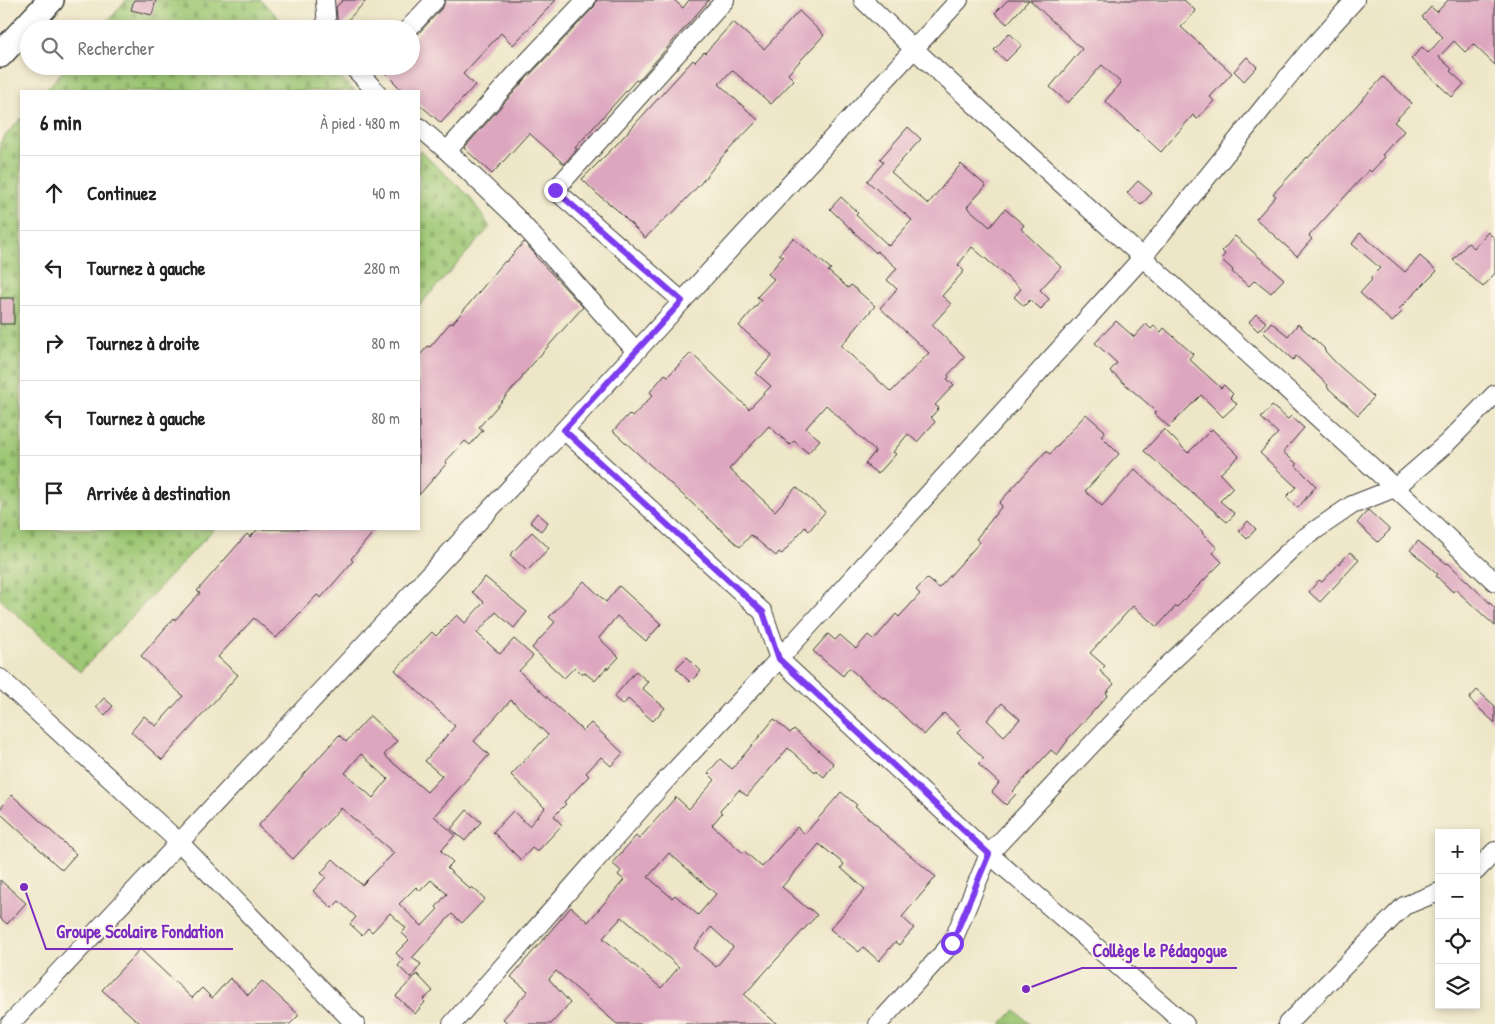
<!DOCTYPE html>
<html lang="fr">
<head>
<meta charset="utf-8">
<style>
	:root { --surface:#fff; --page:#f2f2f2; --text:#222; --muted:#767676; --line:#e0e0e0 }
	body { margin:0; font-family:"Patrick Hand",sans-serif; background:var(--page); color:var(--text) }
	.controls { position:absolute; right:15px; bottom:15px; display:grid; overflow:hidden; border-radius:0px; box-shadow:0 2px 8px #0003 }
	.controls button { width:45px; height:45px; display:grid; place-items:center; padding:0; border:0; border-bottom:1px solid var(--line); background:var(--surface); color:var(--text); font:25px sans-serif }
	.stop { position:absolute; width:15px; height:15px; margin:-11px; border:4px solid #7c3aed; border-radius:50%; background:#fff }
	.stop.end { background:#7c3aed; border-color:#fff; box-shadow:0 1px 5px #0008 }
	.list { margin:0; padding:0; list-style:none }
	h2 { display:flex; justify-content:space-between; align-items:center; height:65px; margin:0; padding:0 20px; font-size:21px }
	h2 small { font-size:16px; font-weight:400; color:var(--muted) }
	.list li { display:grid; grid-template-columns:32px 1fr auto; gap:15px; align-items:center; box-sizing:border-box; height:75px; padding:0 20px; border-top:1px solid var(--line) }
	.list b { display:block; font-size:19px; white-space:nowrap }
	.list em { font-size:16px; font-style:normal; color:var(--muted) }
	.icon { flex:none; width:28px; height:28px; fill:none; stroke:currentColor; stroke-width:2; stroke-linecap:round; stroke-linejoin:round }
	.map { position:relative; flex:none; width:1495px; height:1024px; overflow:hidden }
	.search { position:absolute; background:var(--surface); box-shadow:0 2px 8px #0003; left:20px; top:20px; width:400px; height:55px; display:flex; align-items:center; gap:12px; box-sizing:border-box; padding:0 18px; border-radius:28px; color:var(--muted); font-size:19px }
	.panel { position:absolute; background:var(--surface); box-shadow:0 2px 8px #0003; left:20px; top:90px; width:400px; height:440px; border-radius:0px }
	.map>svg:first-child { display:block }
	.cemetery { fill:url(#cemetery-stones); stroke:#5d7248 }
	.pitch { fill:#9ec875; stroke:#5d7248 }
	.building { fill:#dda6bf; fill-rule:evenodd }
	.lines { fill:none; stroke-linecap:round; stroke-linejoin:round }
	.street-casing { stroke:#3b3a36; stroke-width:20 }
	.secondary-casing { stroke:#3b3a36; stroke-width:28 }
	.street { stroke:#fff; stroke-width:18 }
	.secondary { stroke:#fff; stroke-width:25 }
	.route { stroke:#7c3aed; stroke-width:6 }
	.leader { fill:none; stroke:#7b2cbf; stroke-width:2 }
	.callout-dot { fill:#7b2cbf; stroke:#fcf5e5; stroke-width:2 }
	.callout-label { font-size:18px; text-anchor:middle; font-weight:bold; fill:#7b2cbf; stroke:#fcf5e5; stroke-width:4; stroke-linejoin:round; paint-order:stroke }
</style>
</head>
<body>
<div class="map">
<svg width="1495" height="1024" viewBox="0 0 1495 1024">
	<defs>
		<pattern id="cemetery-stones" width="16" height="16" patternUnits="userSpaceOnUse" patternTransform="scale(1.25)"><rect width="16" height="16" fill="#9ec875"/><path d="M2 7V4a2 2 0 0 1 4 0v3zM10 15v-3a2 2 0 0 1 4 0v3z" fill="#88ab65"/></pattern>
	</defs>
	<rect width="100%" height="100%" fill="#fcf5e5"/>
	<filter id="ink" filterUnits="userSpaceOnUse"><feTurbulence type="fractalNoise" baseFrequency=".02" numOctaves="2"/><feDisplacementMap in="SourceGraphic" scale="10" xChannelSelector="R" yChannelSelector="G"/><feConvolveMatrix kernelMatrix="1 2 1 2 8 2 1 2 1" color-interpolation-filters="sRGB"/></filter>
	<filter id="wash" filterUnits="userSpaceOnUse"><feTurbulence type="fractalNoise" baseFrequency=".0096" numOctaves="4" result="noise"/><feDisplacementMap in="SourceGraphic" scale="20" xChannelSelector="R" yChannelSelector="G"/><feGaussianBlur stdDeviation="1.12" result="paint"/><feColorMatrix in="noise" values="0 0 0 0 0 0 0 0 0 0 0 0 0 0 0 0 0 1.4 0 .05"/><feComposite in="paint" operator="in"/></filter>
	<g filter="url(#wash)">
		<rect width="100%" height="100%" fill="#ede6c7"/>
		<g class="cemetery">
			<path d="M126,0h135l29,29h-189z"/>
			<path d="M67,66h261l27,25h-310z"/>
			<path d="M21,118v411h193l-134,143 -80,-73v-457z"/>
			<path d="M419,150l50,46 21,31 -71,79z"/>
		</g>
		<path class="pitch" d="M1015,1010l15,14h-29z"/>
		<g id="blocks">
			<g class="building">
				<path d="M134,0h22l-4,15 -21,-5z"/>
				<path d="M343,0h24l-28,29 -1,-2 -2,-20z"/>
				<path d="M445,0h111l-43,45 -12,-12 -38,41 12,11 -34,38 -22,-19v-13h-16l-25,-25h33v-27l5,-3 27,-29z"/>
				<path d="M597,0h77l9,8 6,-8h20l-71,81 -2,-1 -61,68 2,1 -13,15 -35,-31 -37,41 -28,-26 58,-65 72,-76z"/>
				<path d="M1008,0h21l-22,24 -12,-11z"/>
				<path d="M1030,0h154l12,11 -15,16 51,46 -22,24 4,4 -17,18 -4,-4 -32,37 -56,-51 16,-18 -19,-18 -34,38 -18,-16 32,-38z"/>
				<path d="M1448,0h47v65l-22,-21 -8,8 -11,-11 -15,16 13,12 -2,2 14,13 -12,13 -41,-38 11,-12 6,6 15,-16 -21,-20 9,-10 6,5z"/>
				<path d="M799,11l25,24 -36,39 6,6 -23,24 -39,-34 -13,14 39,36 -37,38 -20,25 -30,32 -1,-1 -25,24 -29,-29 -19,-15 -15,-15 34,-34 58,-64 19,-21 2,2 9,-10 1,1 28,-31 31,27z"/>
				<path d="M1009,33l13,12 -16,16 -12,-11z"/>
				<path d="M1247,57l10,10 -13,14 -10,-10z"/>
				<path d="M1383,77l29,26 -18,19 10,9 -22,24 3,2 -14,15 -2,-2 -60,66 3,3 -15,17 -41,-37 20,-23 -3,-2 34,-37 1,1z"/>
				<path d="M908,127l13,12 -30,33 37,32 33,-40 25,22 -19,21 23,20 15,-18 19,16 -3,4 40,38 -21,23 9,9 -8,10 -11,-9 -6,6 -10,-9 7,-8 -49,-42 -14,18 6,6 -22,25 9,8 -19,21 33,32 -17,18 1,2 -2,2 7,6 -19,20 4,3 -8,9 4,5 -18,20 -9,-8 -15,18 3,2 -18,20 -13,-10 10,-12v-1l-49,-46 -20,23 14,12 -12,13 -14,-12 -4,4 -21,-19 -40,43 46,42 21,-24 29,25 -16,19 -4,-4 -23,27 -3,-2 -3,4 -25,-21 -11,12 -127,-116 16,-17 3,3 21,-22 -3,-3 15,-18 3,2 23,-23 58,56 22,-23 -15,-13 16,-18 -33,-29 22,-26 -4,-3 17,-18 -6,-5 15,-17 -4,-3 14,-16 38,31 -3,2 20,17 3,-3 24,21 -34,40 50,46 38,-39 -49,-45 17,-19 -10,-9 10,-12 -20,-17 -1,2 -46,-44 11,-12 17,16 -2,2 33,31 23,-26 -45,-39 17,-19 -4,-3z"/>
				<path d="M1138,181l14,12 -11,12 -14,-12z"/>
				<path d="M1488,232l7,7v34l-12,14 -30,-27 15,-17 6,5z"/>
				<path d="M1360,233l45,39 15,-16 17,15 -38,38 3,3 -10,10 -32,-29 12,-13 -2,-2 10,-10 -28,-24z"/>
				<path d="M1235,236l49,43 -13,14 -16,-13 -6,6 -17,-14 1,-2 -12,-11 4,-5 -3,-3z"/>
				<path d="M524,242l12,13 -1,1 48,51 -61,69 1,1 -44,50 4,3 -13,15 -5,-4 -19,20 1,2 -28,32v-139l9,-10 2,1 20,-24 2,1 53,-63 1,1z"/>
				<rect x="0" y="298" width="14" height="26"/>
				<path d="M1256,314l10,8 -8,9 -9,-9z"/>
				<path d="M1116,321l18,16 12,-13 5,5 3,-3 7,6 3,-4 29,26 -4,5 32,29 3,-3 9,9 -3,3 7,7 -14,13 -22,-22 -32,32 -15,-14 2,-2 -46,-40 7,-8 -22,-20z"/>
				<path d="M1271,322l17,14 10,-12 27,25 -1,1 12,13 38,34 -16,18 -31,-28 1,-2 -32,-29 -3,4 -30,-28z"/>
				<path d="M1272,406l16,13 3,-3 13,12 -21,24 14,12 -1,2 20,20 -18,22 -12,-11 10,-10 -36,-34 18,-20 -17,-15z"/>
				<path d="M1086,414l19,17 -4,5 18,18 -34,37 17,15 33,-37 68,63 -1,1 15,15 -4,5 9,9 -45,45 -1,-1 -19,21 -24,-21 -43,47 15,13 -5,5 14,13 -8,9 2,2 -41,45h1l-11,15 -6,-5 -38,41 3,3 -10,11 -14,-13 7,-9 -21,-19 6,-6 -27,-25 4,-4 -17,-16 -20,22 -39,-37 -1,1 -35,-31 -6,8 -30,-25 15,-17 7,6 5,-5 16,14 12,-14 6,5 22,-26 3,3 21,-23 -4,-4 11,-12 12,10 41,-46 -4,-3 26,-33 -3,-3 47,-52 4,3zM1002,703l18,16 -16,17 -17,-16z"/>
				<path d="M1164,429l24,24 24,-24 27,27 -19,18 13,14 -13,13 15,13 -8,8 -83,-71z"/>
				<path d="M1368,510l22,20 -12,12 -21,-19z"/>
				<path d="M537,513l11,9 -7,9 -11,-9z"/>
				<path d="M1248,521l8,8 -9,10 -8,-8z"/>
				<path d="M258,529h118l-25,30 2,2 -32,37 -4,-3 -41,43 -22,-20 -13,14 -23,25 20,18 -76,85 -31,-28 13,-16 12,10 27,-30 -42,-40 33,-38 1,2 25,-27 -3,-2 50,-57 3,3z"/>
				<path d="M532,532l17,16 -22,23 -17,-16z"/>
				<path d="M1418,541l29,23 1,-1 47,45v18l-40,-37 -2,3 -17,-16 2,-2 -28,-24z"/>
				<path d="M1350,552l9,8 -39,42 -11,-10 10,-12 3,2z"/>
				<path d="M485,577l42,35 -13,16 -18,-16 -19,21 23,21 14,-15 19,17 -14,15 64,60 8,-8 32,30 -12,13 -10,-9 -15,16 3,3 -25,26 2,2 -12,12 8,9 -25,27 -5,-4 -11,12 -28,-28 20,-21 16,15 16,-18 -34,-33 37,-40 -37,-35 -37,41 15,14 -55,61 21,19 -14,16 12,11 -6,6 23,21 2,-2 13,12 -23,24 -10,-9 -40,44 9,6 -10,14 -13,-12 5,-6 -7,-7 13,-13 -7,-7 4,-5 -16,-15 -18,19 -4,-4 -6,7 -12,-11 6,-7 -17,-16 -7,7 -19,-17 13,-14 -5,-4 12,-14 29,26 32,-32 -53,-45 -48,51 -35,-33 81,-91 7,7 24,-26 27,25 -13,14 43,37 15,-16 -17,-15 30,-35 -60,-56 37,-38 4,4 21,-21 8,8 19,-21 -12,-10zM361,754l27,25 -15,19 -28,-25zM431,880l16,14 -11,13 2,2 -16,17 -23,-22 17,-17 4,4z"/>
				<path d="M584,581l22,21 13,-16 42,38 -15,17 -29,-25 -18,22 20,19 -11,12 -1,-2 -12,14 -11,-9 -2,2 -7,-7 -11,11 -32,-30 23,-26 -6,-5z"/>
				<path d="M687,657l14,14 -11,11 -14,-14z"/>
				<path d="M636,671l12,11 -6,6 23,20 -12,13 -25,-22 -5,6 -9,-8z"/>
				<path d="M1477,690l18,16v17l-26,-24z"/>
				<path d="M104,698l9,8 -8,9 -9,-8z"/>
				<path d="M774,719l16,14 4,-4 40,35 -10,13 -8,-7 -1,2 -27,-24 -41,48 -8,-6 -19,21 2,2 -10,12 31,28 1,-2 18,16 35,-40 8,7 36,-42 16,13 -2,2 25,21 -1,1 57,48 -34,40 12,11 -15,17 -4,-3 -16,19 -16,-14 -4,5 -29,-23 35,-40 -24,-21 3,-4 -25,-20 -37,43 26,22 1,-1 8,7 -73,80 33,29h-160l-61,-53 -7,8 21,24 -19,21h-42l-6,-5 25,-28 -17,-14 60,-70 17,15 36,-42 -6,-5 3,-4 -9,-8 24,-27 3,3 37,-42 13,12 26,-29 -7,-7 12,-14 12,10zM669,853l47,41 -18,21 -23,-20 -3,3 -24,-21zM622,917l57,50 -18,21 -58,-50zM711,927l22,20 -17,20 -22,-19z"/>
				<path d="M12,795l64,59 -14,16 -62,-57v-4z"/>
				<path d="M467,810l14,12 -16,19 -14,-12z"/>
				<path d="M0,880l26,23 -19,21 -7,-6z"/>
				<path d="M140,949l52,49 10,-10 10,10 18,-20 18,17 14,-14 37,34 -9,9h-149l-39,-34z"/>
				<path d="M417,974l16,17 -10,9 2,2 -10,12 -19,-18z"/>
			</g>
		</g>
	</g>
	<g filter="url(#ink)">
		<use href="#blocks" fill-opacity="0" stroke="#3b3a36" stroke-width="1"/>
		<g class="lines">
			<defs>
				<g id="street">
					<path d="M325,0l2,29"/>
					<path d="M863,0l51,49 481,439 100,94"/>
					<path d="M408,29l27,-29"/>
					<path d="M352,66l24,25"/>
					<path d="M419,127l28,24 69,66 120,134"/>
					<path d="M447,151l67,-75 72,-76"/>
					<path d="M682,301l-127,-111 170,-190"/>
					<path d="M564,430l199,182 16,47 210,195 196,170"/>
					<path d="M0,678l180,165 175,181"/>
					<path d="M1476,871l19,-20"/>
					<path d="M10,1024l554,-594 395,-430"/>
					<path d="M452,1024l215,-245 112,-120 363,-401 166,-206 47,-52"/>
					<path d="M878,1024l74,-81 37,-89 163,-174 149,-140 51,-35 43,-17 52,-45 48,-49"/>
					<path d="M1287,1024l117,-118 35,-14"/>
				</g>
				<path id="secondary" d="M0,55l51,-55"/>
			</defs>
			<use href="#street" class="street-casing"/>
			<use href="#secondary" class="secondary-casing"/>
			<use href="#street" class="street"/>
			<use href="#secondary" class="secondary"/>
		</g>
	</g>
	<g class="lines" filter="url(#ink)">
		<path class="route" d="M555,190l127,111 -118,129 199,182 16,47 210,195 -37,89"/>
	</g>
	<path class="leader" d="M24 887L46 949H233M1026 989L1082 968H1237"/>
	<g class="callout-dot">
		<circle cx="24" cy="887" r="5"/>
		<circle cx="1026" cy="989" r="5"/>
	</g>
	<g class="callout-label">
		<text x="140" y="938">Groupe Scolaire Fondation</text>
		<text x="1160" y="957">Collège le Pédagogue</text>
	</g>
</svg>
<div class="controls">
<button>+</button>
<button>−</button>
<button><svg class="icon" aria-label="locate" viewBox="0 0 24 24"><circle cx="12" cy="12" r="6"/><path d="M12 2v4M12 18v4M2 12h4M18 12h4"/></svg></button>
<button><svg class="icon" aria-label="layers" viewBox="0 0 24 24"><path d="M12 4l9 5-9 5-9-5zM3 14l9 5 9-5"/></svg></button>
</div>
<div class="stop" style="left:952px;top:943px"></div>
<div class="stop end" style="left:555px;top:190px"></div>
<div class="search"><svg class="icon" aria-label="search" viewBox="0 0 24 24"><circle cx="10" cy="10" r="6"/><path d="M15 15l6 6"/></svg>Rechercher</div>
<section class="panel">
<h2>6 min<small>À pied · 480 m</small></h2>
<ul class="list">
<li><svg class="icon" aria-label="ahead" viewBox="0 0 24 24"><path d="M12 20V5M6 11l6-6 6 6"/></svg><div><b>Continuez</b></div><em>40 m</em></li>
<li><svg class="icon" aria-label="left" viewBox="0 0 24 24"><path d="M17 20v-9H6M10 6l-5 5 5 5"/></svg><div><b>Tournez à gauche</b></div><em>280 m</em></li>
<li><svg class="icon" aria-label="right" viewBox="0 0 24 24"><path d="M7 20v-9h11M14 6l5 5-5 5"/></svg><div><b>Tournez à droite</b></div><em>80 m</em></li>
<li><svg class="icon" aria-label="left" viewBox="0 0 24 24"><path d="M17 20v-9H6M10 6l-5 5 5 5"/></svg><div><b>Tournez à gauche</b></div><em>80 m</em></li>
<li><svg class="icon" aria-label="arrive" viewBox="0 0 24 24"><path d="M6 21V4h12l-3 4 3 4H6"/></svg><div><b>Arrivée à destination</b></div></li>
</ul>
</section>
</div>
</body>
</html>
